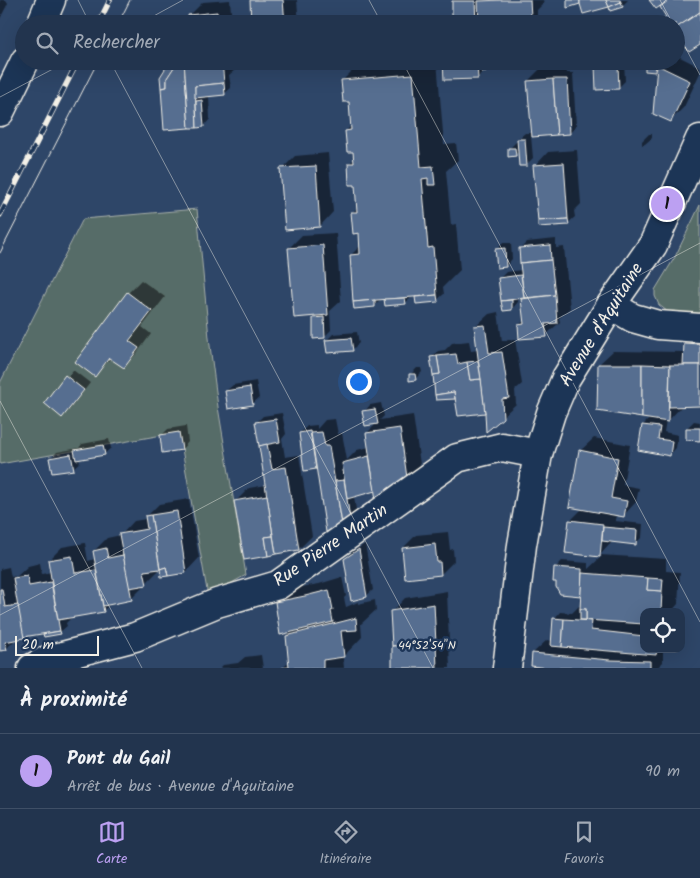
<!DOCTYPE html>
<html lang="fr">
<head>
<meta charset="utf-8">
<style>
	:root { --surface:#22344e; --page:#2a3c55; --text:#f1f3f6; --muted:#a2aab6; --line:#3f4f66; --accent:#bca0f2 }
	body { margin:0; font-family:Kalam,sans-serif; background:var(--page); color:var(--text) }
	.controls { position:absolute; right:15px; bottom:15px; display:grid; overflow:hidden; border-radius:10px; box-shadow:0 5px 20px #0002 }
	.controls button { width:45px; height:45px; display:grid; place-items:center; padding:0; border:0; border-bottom:1px solid var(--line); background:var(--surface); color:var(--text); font:25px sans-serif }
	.scale { position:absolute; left:15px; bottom:12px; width:84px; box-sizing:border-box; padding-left:5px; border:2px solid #f4f1e8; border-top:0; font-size:14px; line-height:18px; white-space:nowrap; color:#f4f1e8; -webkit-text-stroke:4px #1d3557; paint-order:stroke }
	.you { position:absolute; left:358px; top:381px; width:18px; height:18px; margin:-12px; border:4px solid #fff; border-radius:50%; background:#1a73e8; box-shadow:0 0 0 8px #1a73e833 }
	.badge { display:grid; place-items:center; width:32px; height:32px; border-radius:50%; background:var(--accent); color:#111; font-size:16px; font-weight:700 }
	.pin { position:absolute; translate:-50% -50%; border:2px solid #fff; box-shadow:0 1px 5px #0006 }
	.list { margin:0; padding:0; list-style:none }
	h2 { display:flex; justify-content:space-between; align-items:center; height:65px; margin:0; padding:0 20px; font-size:21px }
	h2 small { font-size:16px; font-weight:400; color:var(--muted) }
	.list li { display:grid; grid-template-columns:32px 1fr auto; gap:15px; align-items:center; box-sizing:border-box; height:75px; padding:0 20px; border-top:1px solid var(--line) }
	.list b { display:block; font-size:19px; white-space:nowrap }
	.list p { margin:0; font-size:16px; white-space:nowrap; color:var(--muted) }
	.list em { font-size:16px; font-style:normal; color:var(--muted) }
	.icon { flex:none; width:28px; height:28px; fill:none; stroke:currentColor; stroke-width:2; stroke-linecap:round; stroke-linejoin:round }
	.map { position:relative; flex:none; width:700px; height:668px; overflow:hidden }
	.search { position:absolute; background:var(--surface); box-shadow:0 5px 20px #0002; left:15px; right:15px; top:15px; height:55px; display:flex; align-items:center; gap:12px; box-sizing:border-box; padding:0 18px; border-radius:28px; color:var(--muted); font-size:19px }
	.sheet { height:140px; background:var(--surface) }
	nav { display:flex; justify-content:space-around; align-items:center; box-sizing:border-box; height:70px; border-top:1px solid var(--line); background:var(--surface); font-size:14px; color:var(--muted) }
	nav a { display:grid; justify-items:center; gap:2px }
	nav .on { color:var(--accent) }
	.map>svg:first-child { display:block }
	.green { fill:#576c67; stroke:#a6aea8 }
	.shadow { fill:#0007; fill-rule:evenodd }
	.building { fill:#566e90; stroke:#f4f1e8 }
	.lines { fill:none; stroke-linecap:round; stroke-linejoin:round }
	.street-casing { stroke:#f4f1e8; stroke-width:31 }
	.secondary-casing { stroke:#f4f1e8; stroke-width:31 }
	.street { stroke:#1d3557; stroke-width:28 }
	.secondary { stroke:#1d3557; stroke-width:28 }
	.tram { stroke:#f4f1e8; stroke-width:1 }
	.rail-casing { stroke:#f4f1e8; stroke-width:5.5 }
	.rail { stroke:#1d3557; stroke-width:4; stroke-dasharray:11; stroke-linecap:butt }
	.ticks { fill:none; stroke:#f4f1e8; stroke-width:1; stroke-opacity:0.45 }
	.labels { text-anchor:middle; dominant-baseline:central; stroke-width:5; stroke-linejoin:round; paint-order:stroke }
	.street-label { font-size:18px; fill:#f4f1e8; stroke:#1d3557 }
	.ticks-label { font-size:12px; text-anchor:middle; fill:#f4f1e8; stroke:#1d3557; stroke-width:5; stroke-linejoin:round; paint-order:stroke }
</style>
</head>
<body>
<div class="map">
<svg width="700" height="668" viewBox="0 0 700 668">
	<rect width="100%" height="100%" fill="#2e4668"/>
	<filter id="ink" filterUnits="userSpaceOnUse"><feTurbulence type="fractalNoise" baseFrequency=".02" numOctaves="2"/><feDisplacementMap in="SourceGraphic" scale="10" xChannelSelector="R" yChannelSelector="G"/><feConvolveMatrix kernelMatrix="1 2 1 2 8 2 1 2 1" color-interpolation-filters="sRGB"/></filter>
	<g filter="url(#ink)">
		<g class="green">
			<path d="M700,205v111l-32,-4 -5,-4 -4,-3 -4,-9v-6l20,-33z"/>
			<path d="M197,209l12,129 9,69 28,168 -38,21 -29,-164 -179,32v-81l83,-164z"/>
		</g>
		<g class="shadow">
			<path d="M0,0h6l2,3 -8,16z"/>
			<path d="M230,0l2,24h-42v-9l13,-13z"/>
			<path d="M251,0h46l2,24h-46z"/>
			<path d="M454,0h89l1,3 -7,7v9l-4,5h-79l-1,-23z"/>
			<path d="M568,0h60l-6,6 -13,-1z"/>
			<path d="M676,55l24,12v6l-16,34 -13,13 -13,-53 -3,3 -9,-9h15v2l2,-2h13z"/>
			<path d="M171,61h65v8l-7,6 2,13 -7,6 -15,2 1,23 -6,7 -39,3z"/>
			<path d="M362,61h75l7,83 12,-1 2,17 -12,11 5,54 5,-1 4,46 -17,17 1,7 -7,6 -20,-3 2,-2 -7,2 -7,6 -20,-5h-3l-8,8 -23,-51 10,-10 -1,-13 -8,-19 6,-6 -2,-23 -7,-20 6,-6 -1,-7 -8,-20 6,-6 -2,-24 -8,-20z"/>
			<path d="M445,61h51v2l-7,7 -5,1 -7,7z"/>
			<path d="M601,61h23l1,20 -7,7 -21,-23z"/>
			<path d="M566,67l1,6h6l3,53 -6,7 -39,3 2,22 -6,6 -8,-13 -4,4 -6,-6 7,-7h2v-3l7,-6h8l-5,-52 13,-13zM568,117h3v12h-2z"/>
			<path d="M649,134h3v4l-7,6 -3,1v-4z"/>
			<path d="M577,150l4,54 -7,7 1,6 -7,6 -33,-57 13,-14z"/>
			<path d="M328,153l5,59 -13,14 -38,-57 13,-13z"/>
			<path d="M336,233l5,68 -11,10 1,19 -7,7 -10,-19 4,-3 -29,-67 13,-13z"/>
			<path d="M556,239v9l8,-1 6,61 -11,10 1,4 -14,13 -27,-10 6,-5 -3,-21 3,-2 -7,1v4l-6,7 -8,1 -4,-32 6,-6 16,-2 -2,-21 7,-7z"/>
			<path d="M503,243h8l1,16 -6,7 -9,-16z"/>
			<path d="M141,280l24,17 -23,30 9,7 -14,19 -13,14 -13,-9 -16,17 33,-82z"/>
			<path d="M498,312l4,29 13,-2 7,45 -7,6 1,14 -14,13 -16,-5 -30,-15 -19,2 -5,-42 6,-6 7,-1 7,-7 17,-2 2,10 7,-1 -3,-23 14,-13z"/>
			<path d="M357,332l2,11 -6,6 -27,-8 7,-7z"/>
			<path d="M692,337h8v68h-19v2l-13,14 -2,-1 -2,12 14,3 -2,13 -6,6 -27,-29 7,-7 -51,-54 14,-13 72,1v-9z"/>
			<path d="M417,368h4l1,4 -7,7 -5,-4z"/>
			<path d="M73,370l17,13 -21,27 -7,6 -16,-14z"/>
			<path d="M256,381l3,17 -7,6 -26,-13 7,-6z"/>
			<path d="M381,403l3,13 -4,4 33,-5 8,56 -45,19 -22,6 3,21 -14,12 -26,-63 -1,2 -16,-35 7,-7 10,-1v4l8,-9 10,-1 3,15 4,-1 5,27 10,-10 12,-3 -2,-14 10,-10 -13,-11 6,-7z"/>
			<path d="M282,413l4,21 -4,5 3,18 14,-2 13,81 -13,13 -54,9 -10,-56 14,-14 17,-3 -9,-63 6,-6z"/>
			<path d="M694,421l6,1v17l-13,-11z"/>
			<path d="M186,426l2,16 -6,7 -21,-13 7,-7z"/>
			<path d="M594,438l36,7 -7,40 16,3 -3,14 -13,14 -7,-2 -1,7 28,3 -1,13 -6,6 -24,-1 -12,13 66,4v12l14,1 -2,32 -7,8h-27v37h19v13l-6,6h-95l-29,-15 14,-13 6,1 1,-22 6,-7 12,1 7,-7 2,1 1,-13 -27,-26 7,-7 26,2v6l14,-13 -35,-4 3,-31 13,-13 -3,-57z"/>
			<path d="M109,439l2,9 -7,6 -25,5 1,3 -7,6 -22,-10 6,-6 22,-4 3,-4z"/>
			<path d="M189,499l10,59 -13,14 -25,-4 -15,15 -2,1v2l-13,13 -20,4 -8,8 -30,5 -7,7 1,3 -7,6 -15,3 -1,-2 -27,5 -11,11 -6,1v-81l9,-2 2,10 4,-1v2l13,-12 12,-3 2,11 9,-2 -2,-12 13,-13 23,-4 3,18 7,-2 -1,-8 13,-13 14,-3 13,-14 12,-2v-2l13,-13z"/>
			<path d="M448,532l2,18 3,-1 1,12 -13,13 -38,-26 13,-13z"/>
			<path d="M365,544l8,46 -7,6 -21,-37 7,-7z"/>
			<path d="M342,577l4,19 -2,2 2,9 12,-5v2l17,-4 1,10 -15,14 1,13 -19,20 1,11h-61l7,-7 -3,-25 6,-6 -16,-28 13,-13 29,-5z"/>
			<path d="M447,591l3,77h-56l-2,-56 13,-14z"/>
			<path d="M261,655l2,13h-43l3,-3 15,-2 7,-6z"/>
		</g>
		<g class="building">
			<path d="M250,0h33l2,24h-34z"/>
			<path d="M503,0h27l1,17 -34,2v5h-18l-1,-23z"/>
			<path d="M567,0h13v4l-13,4z"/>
			<path d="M580,0h26l3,7 -26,7 -3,-10z"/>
			<path d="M606,0h14l1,2 -12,5z"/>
			<path d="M649,0h20l-13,9z"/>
			<path d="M669,0h31v12l-24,16v-4h-10l-3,-4 3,-3 -6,-10z"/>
			<path d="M452,1h23l1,23h-24z"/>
			<path d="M621,2l2,5 -13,4 -1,-4z"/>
			<path d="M217,12l1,12h-29l-1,-9z"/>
			<path d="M700,12v33l-11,7 -3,-5 -10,7v-26z"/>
			<path d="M531,17v7h-34v-5z"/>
			<path d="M170,61h8l-11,17v9l-6,1 -1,-11z"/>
			<path d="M178,61h6l5,67 -25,2 -3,-42 6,-1v-9z"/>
			<path d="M184,61h38l2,22 -29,3 2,42h-8z"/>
			<path d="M443,61h12v4l22,-1 1,15 -34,1z"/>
			<path d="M481,61h8l1,10 -8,1z"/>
			<path d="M645,61h11l-1,11 -10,-1z"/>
			<path d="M618,64l1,25 -23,1 -1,-25z"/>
			<path d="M657,65l33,16 -19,41 -18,-8z"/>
			<path d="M413,74l8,93 12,-1 2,19h-7v-7l-6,1 6,69 5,-1 4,48 -84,7 -3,-47 10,-1 -1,-21 -6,1 -2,-22h6l-2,-27h-6l-1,-22h6l-1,-11h-6l-2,-21 6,-1 -2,-28h-6l-2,-22z"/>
			<path d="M553,79l4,56 -25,2 -5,-56z"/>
			<path d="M553,79h14l3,55 -13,1z"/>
			<path d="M224,83l1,12 -30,3v-12z"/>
			<path d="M202,100l2,27 -7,1 -1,-27z"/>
			<path d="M517,139h8l2,27h-8z"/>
			<path d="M508,148h7l1,8 -8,1z"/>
			<path d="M564,163l4,56 -30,2 -5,-56z"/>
			<path d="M316,166l4,61 -35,3 -5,-62z"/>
			<path d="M568,219l1,6 -31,2v-6z"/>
			<path d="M323,245l5,70 -34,3 -6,-70z"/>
			<path d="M550,245l1,15 -31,3 -1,-15z"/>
			<path d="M505,248l1,19 -9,1 -2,-19z"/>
			<path d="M551,260l4,35 -31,3 -4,-35z"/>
			<path d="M521,275l3,23 -23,3 -3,-23z"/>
			<path d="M127,292l25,19 -23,30 10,7 -15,20 -15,-10 -14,19 -20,-15z"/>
			<path d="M437,295l1,7 -22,2 -1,-7z"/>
			<path d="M555,295l2,28 -12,1 2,13 -28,2 -1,-14 6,-1 -3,-25z"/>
			<path d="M405,298l1,6 -21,2 -1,-7z"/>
			<path d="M375,300v7l-21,2 -1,-7z"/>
			<path d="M512,300v10l-9,1 -2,-10z"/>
			<path d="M324,317l1,21 -12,1v-21z"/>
			<path d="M485,325l4,28 13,-1 7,46 -7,1 1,19 -17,14 -1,-19 -11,-87z"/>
			<path d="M351,338l2,13 -26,2 -2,-13z"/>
			<path d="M684,343l16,1v21h-17z"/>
			<path d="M456,354l2,10 9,-2 3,18 11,-1 4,34 -27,3 -4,-24 -19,3 -2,-20 7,-1 -3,-18z"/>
			<path d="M437,356l3,18 -7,1 -3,-18z"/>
			<path d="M478,361l3,18 -11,1 -3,-18z"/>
			<path d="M598,364h44v54l-45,-7z"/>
			<path d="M642,364l28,1 -2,57 -26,-4z"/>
			<path d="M670,365h30v41l-31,1z"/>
			<path d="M409,374h6l1,6 -7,1z"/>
			<path d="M65,375l19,15 -22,28 -18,-15z"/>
			<path d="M250,387l3,18 -25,4 -3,-18z"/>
			<path d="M454,392l1,7 -19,1 -1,-5z"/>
			<path d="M375,409l3,15 -13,2 -3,-15z"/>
			<path d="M276,419l4,23 -21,4 -4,-24z"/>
			<path d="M642,425l18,2 -2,12 14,2 -2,15 -32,-6z"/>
			<path d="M400,428l8,57 -31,22 -11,-74z"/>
			<path d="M686,428h14v13l-14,-1z"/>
			<path d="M310,431l6,38 -12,2 -5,-38z"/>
			<path d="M179,432l3,18 -20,3 -2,-18z"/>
			<path d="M322,432l3,14h4l14,84 -17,2 -15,-99z"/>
			<path d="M267,444l5,25 14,-2 13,83 -23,4 -17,-108z"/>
			<path d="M103,445l2,10 -29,5 -2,-10z"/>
			<path d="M579,450l39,8 -7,40 16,3 -3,16 -55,-10z"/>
			<path d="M71,454l3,16 -22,3 -3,-15z"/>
			<path d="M369,456l6,35 -28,8 -5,-36z"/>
			<path d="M344,480l7,45 -8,5 -8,-49z"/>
			<path d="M267,495l6,41 -8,1 3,19 -24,4 -10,-59z"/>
			<path d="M177,511l9,62 -18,3 -2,-9 -6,2 -9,-54z"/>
			<path d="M151,515l9,54 -16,2 3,14 -18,3 -10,-54 28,-5 -2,-13z"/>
			<path d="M569,520l34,4 -3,33 -35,-4z"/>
			<path d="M603,527l34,3 -1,15 -34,-4z"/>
			<path d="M273,536l3,18 -8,2 -3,-19z"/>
			<path d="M435,544l2,18h3l1,13 -36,4 -3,-31z"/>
			<path d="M106,548l2,10 15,-3 9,45 -29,6 -10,-55z"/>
			<path d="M359,549l8,48 -16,4 -7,-42z"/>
			<path d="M72,556l3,17 21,-3 8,42 -46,8 -10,-60z"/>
			<path d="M166,567l2,9 -7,1 -1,-8z"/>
			<path d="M554,567l28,2 -1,27 -21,-2 -4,-7v-5h-3z"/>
			<path d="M582,573l66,5 -1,12 15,1 -1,21h-17v12l-58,-4v-11h-6z"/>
			<path d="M27,576l2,10 22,-4 9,49 -37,6 -10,-59z"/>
			<path d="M648,578l15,1 -1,12 -15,-1z"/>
			<path d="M0,589h2l3,18 13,-2 6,33 -19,4 2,8 -7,1z"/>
			<path d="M329,590l4,20 -2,1 2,11 -53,13 -5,-33 30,-6z"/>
			<path d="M434,604l2,40 -44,2 -2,-35z"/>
			<rect x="580" y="609" width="6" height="11"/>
			<path d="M356,618l1,12 -16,1 3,26 -21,3v8h-41l7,-1 -3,-31z"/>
			<path d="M553,618l11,1 -2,28 -11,-1z"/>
			<path d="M564,619l28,2 -1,9 53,6v13h13l-1,6 -94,-8z"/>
			<path d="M60,631l1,3 -17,3 -1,-3z"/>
			<path d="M436,644l1,24h-45v-22z"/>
			<path d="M532,653l78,7 40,1v7h-102l-17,-2z"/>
		</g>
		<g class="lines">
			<defs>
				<g id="street">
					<path d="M41,24l10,-24"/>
					<path d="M0,112l25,-51"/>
					<path d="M611,305l22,13 25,7 42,3"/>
					<path d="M32,668l15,-8 88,-23 82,-34 61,-18 179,-127 45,-11 36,7"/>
				</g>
				<path id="secondary" d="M507,668l15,-123 16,-91 13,-41 15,-35 45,-73 42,-60 47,-106"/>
			</defs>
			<use href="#street" class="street-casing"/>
			<use href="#secondary" class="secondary-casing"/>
			<use href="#street" class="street"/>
			<use href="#secondary" class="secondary"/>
			<g class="tram">
				<path d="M118,24l12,-24"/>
				<path d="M0,253l98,-192"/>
			</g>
			<defs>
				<g id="rail">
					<path d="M98,24l12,-24"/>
					<path d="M0,215l78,-154"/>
				</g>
			</defs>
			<use href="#rail" class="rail-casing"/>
			<use href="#rail" class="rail"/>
		</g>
	</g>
	<path class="ticks" d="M78,0l12,24M369,0l13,24M660,0l13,24M139,24l44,-24M676,30l24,45M110,61l323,607M402,61l298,561M0,97l68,-36M0,401l142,267M0,615l700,-372"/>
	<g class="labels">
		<g class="street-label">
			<text transform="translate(602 325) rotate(-58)">Avenue d'Aquitaine</text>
			<text transform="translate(331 546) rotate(-34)">Rue Pierre Martin</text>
		</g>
	</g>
	<g class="ticks-label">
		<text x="427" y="649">44°52'54"N</text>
	</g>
</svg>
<div class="controls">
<button><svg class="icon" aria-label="locate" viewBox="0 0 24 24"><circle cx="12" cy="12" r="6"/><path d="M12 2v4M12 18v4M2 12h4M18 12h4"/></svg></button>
</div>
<div class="scale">20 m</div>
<div class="you"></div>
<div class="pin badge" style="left:667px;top:204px">1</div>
<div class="search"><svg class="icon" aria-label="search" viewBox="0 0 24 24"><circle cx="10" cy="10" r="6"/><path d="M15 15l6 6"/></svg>Rechercher</div>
</div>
<section class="sheet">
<h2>À proximité<small></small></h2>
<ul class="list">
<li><span class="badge">1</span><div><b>Pont du Gail</b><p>Arrêt de bus · Avenue d'Aquitaine</p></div><em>90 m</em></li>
</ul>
</section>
<nav>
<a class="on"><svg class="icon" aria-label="map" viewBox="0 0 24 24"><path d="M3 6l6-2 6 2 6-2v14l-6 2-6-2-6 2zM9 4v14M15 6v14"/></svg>Carte</a>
<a><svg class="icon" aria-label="directions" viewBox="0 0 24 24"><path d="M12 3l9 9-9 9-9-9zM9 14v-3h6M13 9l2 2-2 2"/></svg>Itinéraire</a>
<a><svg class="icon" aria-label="saved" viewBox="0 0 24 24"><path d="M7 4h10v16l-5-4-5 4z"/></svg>Favoris</a>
</nav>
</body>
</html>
